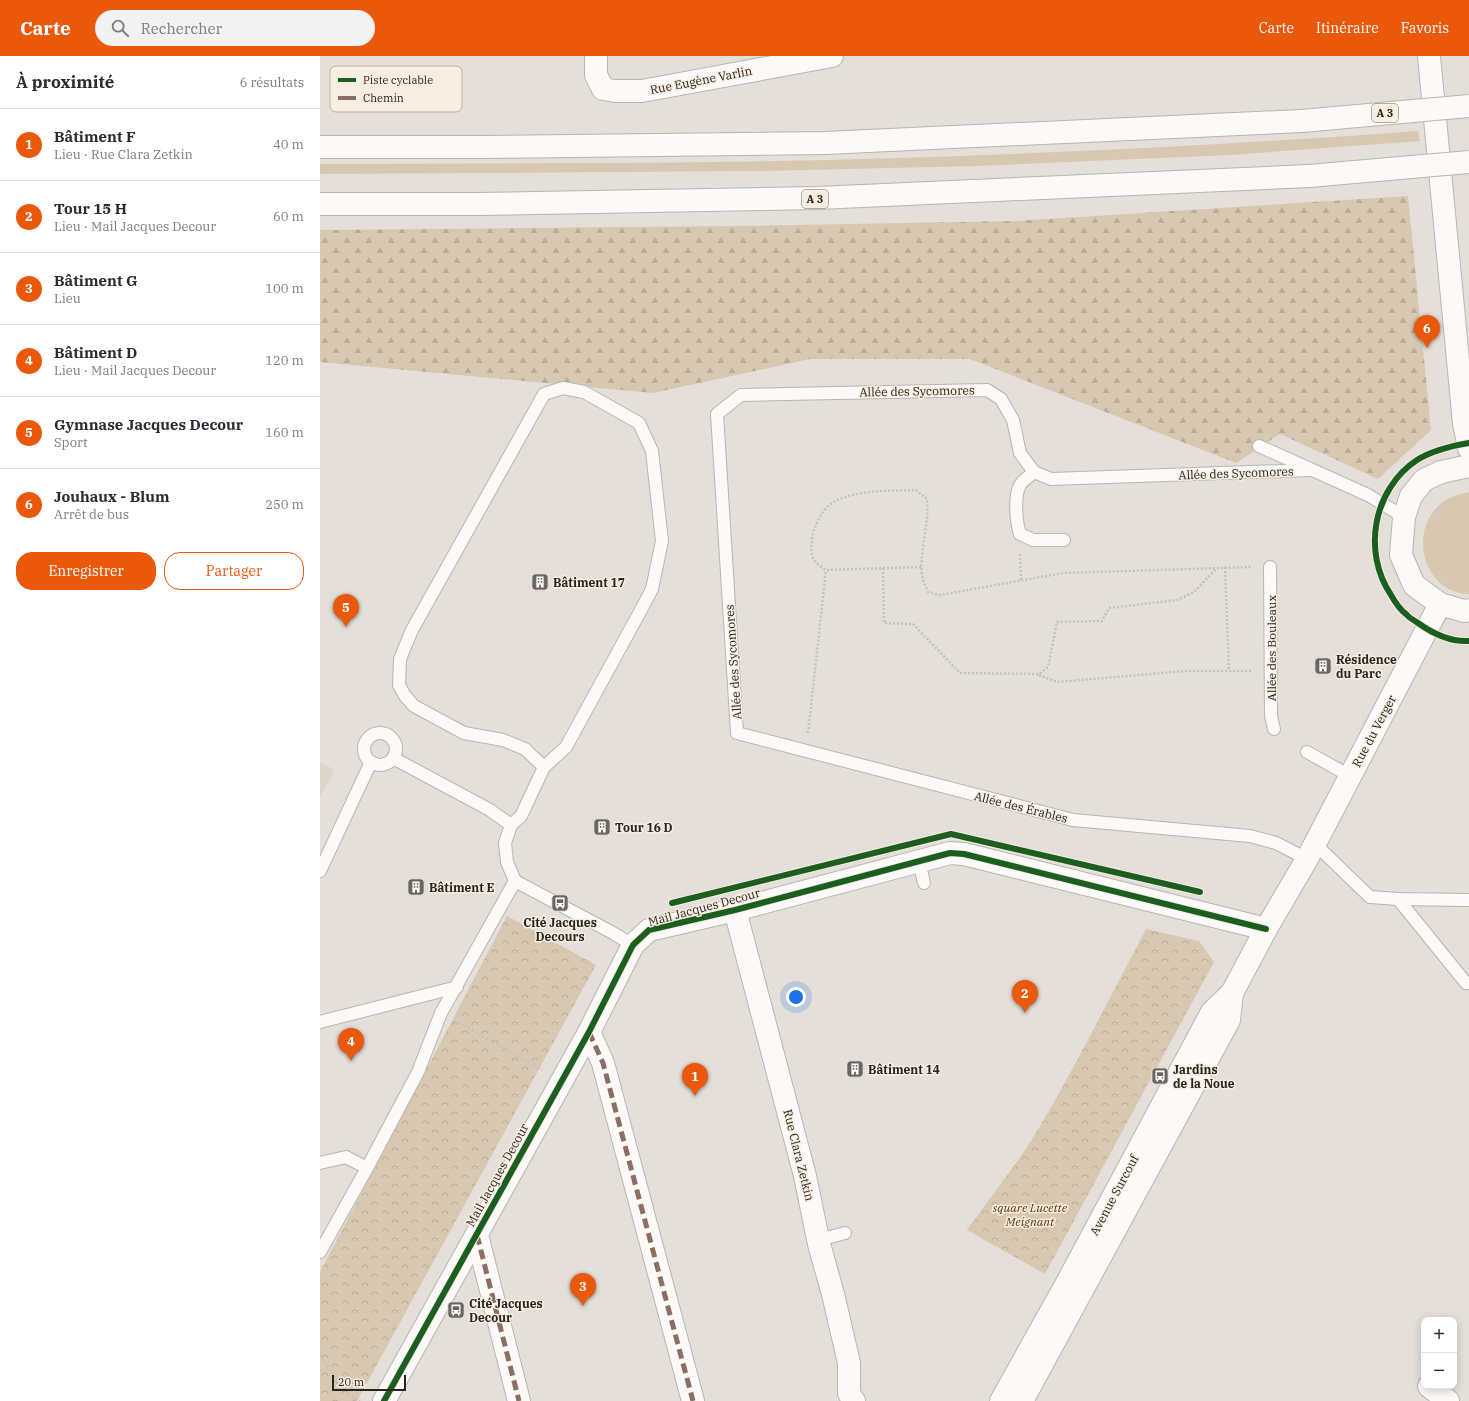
<!DOCTYPE html>
<html lang="fr">
<head>
<meta charset="utf-8">
<style>
	:root { --surface:#fff; --page:#f2f2f3; --text:#2b2b33; --muted:#7c7c81; --line:#e1e1e2; --accent:#ea580c }
	body { margin:0; font-family:"IBM Plex Serif",serif; background:var(--page); color:var(--text) }
	.controls { position:absolute; right:12px; bottom:12px; display:grid; overflow:hidden; border-radius:8px; box-shadow:0 2px 10px #0003 }
	.controls button { width:36px; height:36px; display:grid; place-items:center; padding:0; border:0; border-bottom:1px solid var(--line); background:var(--surface); color:var(--text); font:20px sans-serif }
	.scale { position:absolute; left:12px; bottom:10px; width:74px; box-sizing:border-box; padding-left:4px; border:2px solid #282520; border-top:0; font-size:11px; line-height:14px; white-space:nowrap; color:#282520; -webkit-text-stroke:3px #f7ede1; paint-order:stroke }
	.you { position:absolute; left:476px; top:941px; width:14px; height:14px; margin:-10px; border:3px solid #fff; border-radius:50%; background:#1a73e8; box-shadow:0 0 0 6px #1a73e833 }
	.badge { display:grid; place-items:center; width:26px; height:26px; border-radius:50%; background:var(--accent); color:#fff; font-size:13px; font-weight:700 }
	.pin { position:absolute; translate:-50% -33px; filter:drop-shadow(0 1px 2px #0008) }
	.pin::after { content:''; position:absolute; top:21px; width:14px; height:12px; background:inherit; clip-path:polygon(0 0,100% 0,50% 100%) }
	.list { margin:0; padding:0; list-style:none }
	h2 { display:flex; justify-content:space-between; align-items:center; height:52px; margin:0; padding:0 16px; font-size:17px }
	h2 small { font-size:13px; font-weight:400; color:var(--muted) }
	.list li { display:grid; grid-template-columns:26px 1fr auto; gap:12px; align-items:center; box-sizing:border-box; height:72px; padding:0 16px; border-top:1px solid var(--line) }
	.list b { display:block; font-size:15px; white-space:nowrap }
	.list p { margin:0; font-size:13px; white-space:nowrap; color:var(--muted) }
	.list em { font-size:13px; font-style:normal; color:var(--muted) }
	.actions { display:flex; gap:8px; padding:12px 16px }
	.actions a { flex:1; padding:9px 0; border:1px solid var(--accent); border-radius:16px; text-align:center; font-size:14px; color:var(--accent) }
	.actions .main { background:var(--accent); color:#fff }
	.icon { flex:none; width:22px; height:22px; fill:none; stroke:currentColor; stroke-width:2; stroke-linecap:round; stroke-linejoin:round }
	.map { position:relative; flex:none; width:1149px; height:1345px; overflow:hidden }
	header { display:flex; align-items:center; gap:24px; box-sizing:border-box; height:56px; padding:0 20px; background:var(--accent); color:#fff }
	header strong { font-size:19px }
	nav { display:flex; gap:22px; margin-inline-start:auto; font-size:14px }
	.search { width:280px; height:36px; background:var(--page); display:flex; align-items:center; gap:10px; box-sizing:border-box; padding:0 14px; border-radius:22px; color:var(--muted); font-size:15px }
	main { display:flex }
	aside { flex:1; background:var(--surface) }
	.map>svg:first-child { display:block }
	.built { fill:#ded4c8 }
	.grass { fill:#d8c8b2 }
	.forest { fill:url(#forest-firs) }
	.park { fill:url(#park-crowns) }
	.lines { fill:none; stroke-linecap:round; stroke-linejoin:round }
	.service-casing { stroke:#b9b5b0; stroke-width:14 }
	.minor-casing { stroke:#b9b5b0; stroke-width:24 }
	.tertiary-casing { stroke:#b9b5b0; stroke-width:24 }
	.motorway-casing { stroke:#b9b5b0; stroke-width:24 }
	.path { stroke:#c3c1bf; stroke-width:2.5; stroke-dasharray:2 2; stroke-linecap:butt }
	.service { stroke:#fbfaf9; stroke-width:12 }
	.minor { stroke:#fbfaf9; stroke-width:22 }
	.tertiary { stroke:#fbfaf9; stroke-width:22 }
	.motorway { stroke:#fbfaf9; stroke-width:22 }
	.motorway-bridge-casing { stroke:#b9b5b0; stroke-width:24; stroke-linecap:butt }
	.motorway-bridge { stroke:#fbfaf9; stroke-width:22 }
	.quiet { stroke:#8d6e63; stroke-width:5; stroke-dasharray:10 5; stroke-linecap:butt }
	.cycleway-casing { stroke:#f7ede1; stroke-width:8 }
	.cycleway { stroke:#1b5e20; stroke-width:6 }
	.labels { text-anchor:middle; dominant-baseline:central; stroke-width:3; stroke-linejoin:round; paint-order:stroke }
	.shield { fill:#f7ede1; stroke:#66615a; stroke-width:1 }
	.shield-label { font-size:11px; font-weight:bold; fill:#282520 }
	.street-label { font-size:12px; fill:#282520; stroke:#f7ede1 }
	.poi-label { font-size:12px; font-weight:bold; fill:#282520; stroke:#f7ede1; text-anchor:start }
	.park-label { font-size:12px; font-style:italic; fill:#553a0a; stroke:#f7ede1 }
	.key { fill:#f7ede1; stroke:#b9b1a7; stroke-width:1 }
	.key-label { font-size:11px; fill:#282520 }
</style>
</head>
<body>
<header>
<strong>Carte</strong>
<div class="search"><svg class="icon" aria-label="search" viewBox="0 0 24 24"><circle cx="10" cy="10" r="6"/><path d="M15 15l6 6"/></svg>Rechercher</div>
<nav><a>Carte</a><a>Itinéraire</a><a>Favoris</a></nav>
</header>
<main>
<aside>
<h2>À proximité<small>6 résultats</small></h2>
<ul class="list">
<li><span class="badge">1</span><div><b>Bâtiment F</b><p>Lieu · Rue Clara Zetkin</p></div><em>40 m</em></li>
<li><span class="badge">2</span><div><b>Tour 15 H</b><p>Lieu · Mail Jacques Decour</p></div><em>60 m</em></li>
<li><span class="badge">3</span><div><b>Bâtiment G</b><p>Lieu</p></div><em>100 m</em></li>
<li><span class="badge">4</span><div><b>Bâtiment D</b><p>Lieu · Mail Jacques Decour</p></div><em>120 m</em></li>
<li><span class="badge">5</span><div><b>Gymnase Jacques Decour</b><p>Sport</p></div><em>160 m</em></li>
<li><span class="badge">6</span><div><b>Jouhaux - Blum</b><p>Arrêt de bus</p></div><em>250 m</em></li>
</ul>
<div class="actions"><a class="main">Enregistrer</a><a>Partager</a></div>
</aside>
<div class="map">
<svg width="1149" height="1345" viewBox="0 0 1149 1345">
	<defs>
		<pattern id="forest-firs" width="22" height="20" patternUnits="userSpaceOnUse"><rect width="22" height="20" fill="#d8c8b2"/><path d="M5 1l3.5 6h-7zM16 11l3.5 6h-7z" fill="#b9ac99"/></pattern>
		<pattern id="park-crowns" width="20" height="18" patternUnits="userSpaceOnUse"><rect width="20" height="18" fill="#d8c8b2"/><path d="M2 6a3 3 0 1 1 6 0M12 15a3 3 0 1 1 6 0" fill="none" stroke="#b9ac99"/></pattern>
	</defs>
	<rect width="100%" height="100%" fill="#e4dfd9"/>
	<path class="built" d="M0,706l15,8 -15,27z"/>
	<g class="grass">
		<path d="M1098,75l2,10 -190,14 -254,11 -218,5 -438,3v-10c131,-1 261,0 392,-2 236,-3 471,-14 706,-31z"/>
		<path d="M1149,436v102c-48,-1 -63,-69 -23,-94 7,-4 15,-6 23,-8z"/>
	</g>
	<path class="forest" d="M1088,140l23,234 -53,49 -98,-45 -44,29 -266,-104h-160l-157,34 -333,-31v-132l417,-4 279,-5z"/>
	<g class="park">
		<path d="M187,860l89,49 -239,436h-37v-129z"/>
		<path d="M826,873l53,12 15,21 -169,312 -78,-44c26,-36 54,-71 76,-109 37,-63 69,-128 103,-192z"/>
	</g>
	<g class="lines">
		<defs>
			<g id="service">
				<path d="M939,390l109,49 36,22"/>
				<path d="M714,416c-4,4 -11,8 -14,13 -6,11 -4,37 0,49l13,6h31"/>
				<path d="M950,511l1,149 3,13"/>
				<circle cx="60" cy="693" r="16"/>
				<path d="M987,696l43,24"/>
				<path d="M73,702l97,52 21,15 -6,18 2,19 8,19"/>
				<path d="M191,769l10,-9 23,-49 22,-20 76,-139 10,-19 10,-48 -10,-90 -13,-28 -55,-31 -21,-4 -19,6 -132,236 -12,29 -1,26 6,11 9,10 50,27 39,7 22,9 19,18"/>
				<path d="M995,788l55,53 28,2 71,1"/>
				<path d="M987,803l-31,-16 -26,-7 -177,-16 -336,-87 -20,-319 24,-19 246,-5 14,9 12,21 7,33 14,19 17,7 260,-9"/>
				<path d="M599,805l5,22"/>
				<path d="M0,815l51,-109"/>
				<path d="M195,825l98,52 20,12"/>
				<path d="M1078,843l68,84h3"/>
				<path d="M0,966l137,-35"/>
				<path d="M0,1107l26,-6 21,11"/>
				<path d="M499,1184l26,-7"/>
				<path d="M0,1196l47,-84 51,-96 23,-59 74,-132"/>
			</g>
			<g id="minor">
				<path d="M276,0v19l7,14 12,2h27l190,-35"/>
				<path d="M415,854l70,266 14,68 14,50 16,69v30l3,6 2,2"/>
				<path d="M269,976l14,31 90,338"/>
				<path d="M157,1179l42,166"/>
				<path d="M1109,1330l19,15"/>
				<path d="M681,1345l67,-120 144,-269 20,-19 34,-64"/>
				<path d="M702,1345l207,-381 3,-27"/>
			</g>
			<g id="tertiary">
				<path d="M1109,0l35,367 5,25"/>
				<path d="M1149,410l-28,6 -17,8 -13,16 -7,21 -3,38 13,30 26,19 24,7 5,-1"/>
				<path d="M64,1345l205,-369 44,-87 16,-15 86,-20 215,-57 14,1 302,75 41,-70 133,-255"/>
			</g>
			<g id="motorway">
				<path d="M0,91h164l341,-4 477,-22"/>
				<path d="M0,148h157l341,-6 491,-22"/>
			</g>
		</defs>
		<use href="#service" class="service-casing"/>
		<use href="#minor" class="minor-casing"/>
		<use href="#tertiary" class="tertiary-casing"/>
		<use href="#motorway" class="motorway-casing"/>
		<g class="path">
			<path d="M700,498l1,27"/>
			<path d="M601,511l-95,3c-14,-9 -16,-13 -14,-30 0,-5 2,-10 4,-15 3,-7 8,-17 16,-22 24,-14 57,-12 84,-13l11,9c3,25 -10,59 -4,81 1,4 4,8 5,12l12,3 123,-22 189,-6"/>
			<path d="M905,511l4,104"/>
			<path d="M563,512l1,55 29,1 47,49 79,1 9,-7 9,-45 45,-1 7,-13 68,-8 17,-8 23,-24"/>
			<path d="M719,619l18,7 128,-11h67"/>
			<path d="M488,677l18,-163"/>
			<path d="M138,966l84,48"/>
			<path d="M0,1300l22,31 15,13 3,1"/>
		</g>
		<use href="#service" class="service"/>
		<use href="#minor" class="minor"/>
		<use href="#tertiary" class="tertiary"/>
		<use href="#motorway" class="motorway"/>
		<defs>
			<g id="motorway-bridge">
				<path d="M982,65l167,-15"/>
				<path d="M989,120l160,-14"/>
			</g>
		</defs>
		<use href="#motorway-bridge" class="motorway-bridge-casing"/>
		<use href="#motorway-bridge" class="motorway-bridge"/>
		<g class="quiet">
			<path d="M269,976l14,31 90,338"/>
			<path d="M157,1179l42,166"/>
		</g>
		<defs>
			<g id="cycleway">
				<path d="M1149,387c-18,3 -36,7 -52,17 -44,29 -55,92 -26,135 4,7 8,14 15,19 3,4 8,6 12,9 14,10 33,19 51,18"/>
				<path d="M352,847l279,-69 249,58"/>
				<path d="M64,1345l205,-369 44,-87 16,-15 86,-20 215,-57 14,1 302,75"/>
			</g>
		</defs>
		<use href="#cycleway" class="cycleway-casing"/>
		<use href="#cycleway" class="cycleway"/>
	</g>
	<defs>
		<symbol id="building-square" viewBox="-11 -11 22 22"><rect x="-9" y="-9" width="18" height="18" rx="4" fill="#6a6661" stroke="#f7ede1"/><path d="M-4-6H4V6H1V3H-1V6H-4ZM-2.5-4.3h1.7v1.8h-1.7ZM.8-4.3h1.7v1.8H.8ZM-2.5-1h1.7V.8h-1.7ZM.8-1h1.7V.8H.8Z" fill="#fff"/></symbol>
		<symbol id="bus-square" viewBox="-11 -11 22 22"><rect x="-9" y="-9" width="18" height="18" rx="4" fill="#6a6661" stroke="#f7ede1"/><path d="M-5-6H5V4H4V6H2V4H-2V6H-4V4H-5ZM-3.5-4V0h7V-4ZM-3.5 1.2v1.5H-2V1.2ZM2 1.2v1.5H3.5V1.2Z" fill="#fff"/></symbol>
	</defs>
	<g fill-rule="evenodd">
		<use href="#building-square" x="210" y="516" width="20" height="20"/>
		<use href="#building-square" x="993" y="600" width="20" height="20"/>
		<use href="#building-square" x="272" y="761" width="20" height="20"/>
		<use href="#building-square" x="86" y="821" width="20" height="20"/>
		<use href="#bus-square" x="230" y="837" width="20" height="20"/>
		<use href="#building-square" x="525" y="1003" width="20" height="20"/>
		<use href="#bus-square" x="830" y="1010" width="20" height="20"/>
		<use href="#bus-square" x="126" y="1244" width="20" height="20"/>
	</g>
	<g class="labels">
		<g class="shield">
			<rect x="1052" y="48" width="26" height="18" rx="3"/>
			<rect x="482" y="134" width="26" height="18" rx="3"/>
		</g>
		<g class="shield-label">
			<text x="1065" y="57">A 3</text>
			<text x="495" y="143">A 3</text>
		</g>
		<g class="street-label">
			<text transform="translate(381 24) rotate(-11)">Rue Eugène Varlin</text>
			<text transform="translate(597 335) rotate(-1)">Allée des Sycomores</text>
			<text transform="translate(916 417) rotate(-2)">Allée des Sycomores</text>
			<text transform="translate(951 592) rotate(-90)">Allée des Bouleaux</text>
			<text transform="translate(413 606) rotate(-94)">Allée des Sycomores</text>
			<text transform="translate(1054 675) rotate(-62)">Rue du Verger</text>
			<text transform="translate(701 751) rotate(14)">Allée des Érables</text>
			<text transform="translate(384 851) rotate(-15)">Mail Jacques Decour</text>
			<text transform="translate(479 1099) rotate(76)">Rue Clara Zetkin</text>
			<text transform="translate(177 1119) rotate(-61)">Mail Jacques Decour</text>
			<text transform="translate(794 1139) rotate(-62)">Avenue Surcouf</text>
		</g>
		<g class="poi-label">
			<text x="233" y="526">Bâtiment 17</text>
			<text x="1016" y="603">Résidence<tspan x="1016" dy="14">du Parc</tspan></text>
			<text x="295" y="771">Tour 16 D</text>
			<text x="109" y="831">Bâtiment E</text>
			<text x="240" y="866" text-anchor="middle">Cité Jacques<tspan x="240" dy="14">Decours</tspan></text>
			<text x="548" y="1013">Bâtiment 14</text>
			<text x="853" y="1013">Jardins<tspan x="853" dy="14">de la Noue</tspan></text>
			<text x="149" y="1247">Cité Jacques<tspan x="149" dy="14">Decour</tspan></text>
		</g>
		<g class="park-label">
			<text x="710" y="1151">square Lucette<tspan x="710" dy="14">Meignant</tspan></text>
		</g>
	</g>
	<rect x="10" y="10" width="132" height="46" rx="6" class="key"/>
	<rect x="18" y="22" width="18" height="4" fill="#1b5e20"/>
	<rect x="18" y="40" width="18" height="4" fill="#8d6e63"/>
	<g class="key-label">
		<text x="43" y="28">Piste cyclable</text>
		<text x="43" y="46">Chemin</text>
	</g>
</svg>
<div class="controls">
<button>+</button>
<button>−</button>
</div>
<div class="scale">20 m</div>
<div class="you"></div>
<div class="pin badge" style="left:375px;top:1040px">1</div>
<div class="pin badge" style="left:705px;top:957px">2</div>
<div class="pin badge" style="left:263px;top:1250px">3</div>
<div class="pin badge" style="left:31px;top:1005px">4</div>
<div class="pin badge" style="left:26px;top:571px">5</div>
<div class="pin badge" style="left:1107px;top:292px">6</div>
</div>
</main>
</body>
</html>
